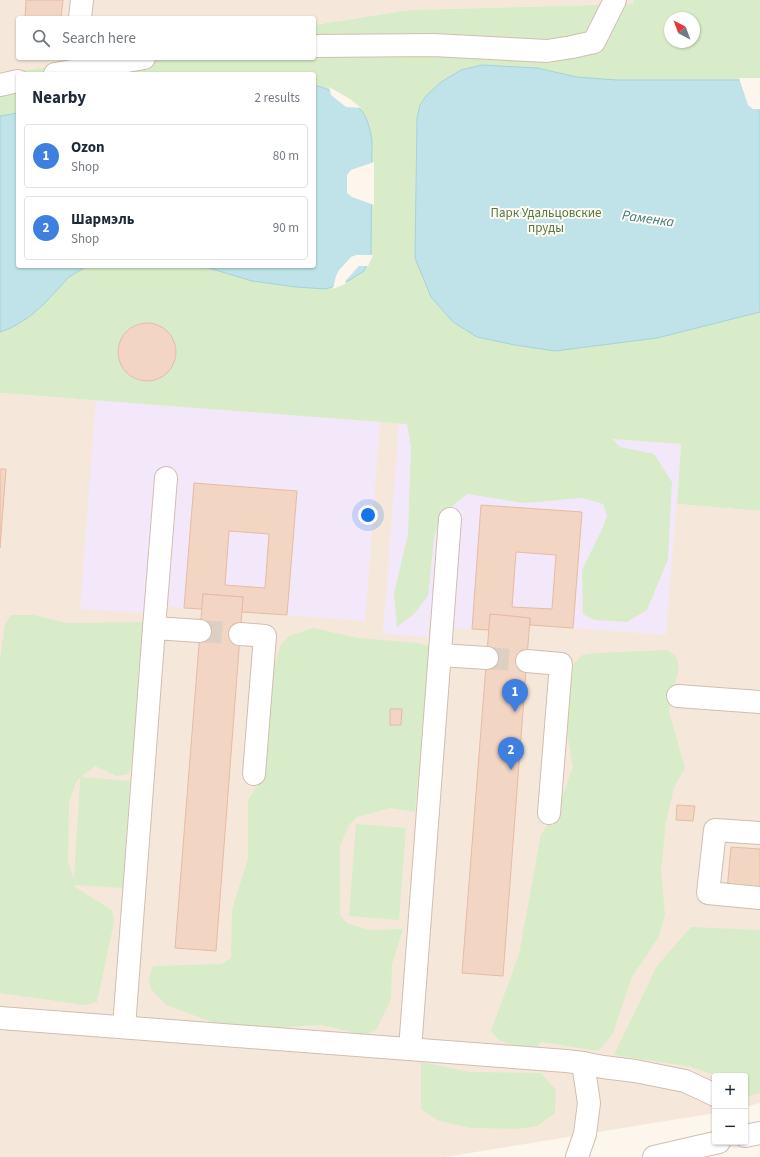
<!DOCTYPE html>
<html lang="en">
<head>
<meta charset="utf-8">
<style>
	:root { --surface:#fff; --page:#f2f2f3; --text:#1f2937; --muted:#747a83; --line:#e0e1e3; --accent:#1a73e8 }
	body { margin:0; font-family:"Source Sans 3",sans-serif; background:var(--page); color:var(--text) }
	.controls { position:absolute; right:12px; bottom:12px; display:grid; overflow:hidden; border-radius:4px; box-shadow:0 1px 3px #0004 }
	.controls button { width:36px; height:36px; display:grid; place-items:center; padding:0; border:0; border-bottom:1px solid var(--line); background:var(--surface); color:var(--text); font:20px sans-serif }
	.compass { position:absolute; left:664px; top:12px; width:36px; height:36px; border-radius:50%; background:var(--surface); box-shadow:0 1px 3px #0004; rotate:319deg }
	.you { position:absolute; left:368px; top:515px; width:14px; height:14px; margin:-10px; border:3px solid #fff; border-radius:50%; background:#1a73e8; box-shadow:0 0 0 6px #1a73e833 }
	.badge { display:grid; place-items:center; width:26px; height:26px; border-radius:50%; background:var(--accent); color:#fff; font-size:13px; font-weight:700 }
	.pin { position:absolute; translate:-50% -33px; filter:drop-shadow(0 1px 2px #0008) }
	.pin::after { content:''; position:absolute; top:21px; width:14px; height:12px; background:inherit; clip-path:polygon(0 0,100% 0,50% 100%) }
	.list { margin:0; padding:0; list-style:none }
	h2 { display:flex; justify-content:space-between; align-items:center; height:52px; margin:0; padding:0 16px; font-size:17px }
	h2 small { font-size:13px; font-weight:400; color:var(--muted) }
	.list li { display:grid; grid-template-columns:26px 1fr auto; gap:12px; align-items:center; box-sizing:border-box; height:64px; margin:0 8px 8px; padding:0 8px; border:1px solid var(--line); border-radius:4px }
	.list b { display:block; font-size:15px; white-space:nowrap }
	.list p { margin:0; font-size:13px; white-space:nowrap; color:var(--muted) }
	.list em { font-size:13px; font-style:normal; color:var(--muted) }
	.icon { flex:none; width:22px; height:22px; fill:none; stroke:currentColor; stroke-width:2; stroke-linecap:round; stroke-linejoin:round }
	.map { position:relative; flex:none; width:760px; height:1157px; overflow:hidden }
	.search { position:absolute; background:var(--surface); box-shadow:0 1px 3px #0004; left:16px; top:16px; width:300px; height:44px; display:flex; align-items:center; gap:10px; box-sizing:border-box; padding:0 14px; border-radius:4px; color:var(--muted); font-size:15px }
	.panel { position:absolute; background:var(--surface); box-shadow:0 1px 3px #0004; left:16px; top:72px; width:300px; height:196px; border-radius:4px }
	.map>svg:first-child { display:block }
	.residential { fill:#f5e8da }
	.education { fill:#f3e8fa }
	.green { fill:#d8ecc9; fill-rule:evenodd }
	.water { fill:#bfe3e8; stroke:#a5d3da }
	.pier { fill:#fdf6ec }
	.building { fill:#f3d5c3; stroke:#e6bba3; fill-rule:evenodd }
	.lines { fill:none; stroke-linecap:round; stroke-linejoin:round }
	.minor-tunnel { stroke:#dcd0c4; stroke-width:22; stroke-dasharray:22 11; stroke-linecap:butt }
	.minor-casing { stroke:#d1beb0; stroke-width:24 }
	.minor { stroke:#fff; stroke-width:22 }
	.labels { text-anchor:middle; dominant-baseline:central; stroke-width:4; stroke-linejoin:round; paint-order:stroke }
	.park-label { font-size:13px; fill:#537a41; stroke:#fffaf3 }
	.water-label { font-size:14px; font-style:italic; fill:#437c86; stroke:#fffaf3 }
</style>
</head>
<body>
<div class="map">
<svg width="760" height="1157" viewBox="0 0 760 1157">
	<rect width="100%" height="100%" fill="#fdf6ec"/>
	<g class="residential">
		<path d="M0,0h638l-4,4 -225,6 -95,15v-7h-296v40h86l-104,16z"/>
		<path d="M0,393l681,51 -4,60 83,7v592l-15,4v-31h-30v37l-270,44h-445z"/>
	</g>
	<g class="education">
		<path d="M96,400l284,22 -15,199 -123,-9 1,-15 -40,-3 -1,15 -56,-4 -1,8 -65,-4z"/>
		<path d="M399,423l282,21 -15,191 -136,-10v-7l-40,-3 -1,15 -60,-4 -1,11 -45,-3z"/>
	</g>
	<g class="green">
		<path d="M634,0h126v511l-83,-7 4,-60 -68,-5 7,8 34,7 18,28 -4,77 -21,51 -20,12 -33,-2 -11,-6 -1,-44 21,-43 4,-12 -4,-11 -21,-6 -58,5 -57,-9 -26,21 -7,23 -6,58 -14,18 -17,13 -3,-34 14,-59 3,-87 -4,-23 -407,-31v-319l104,-16h210v-33l95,-15 224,-6zM670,18h24v24h-24zM18,74h296v192h-296z"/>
		<path d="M11,615h23l33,8 77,-1 -6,50 5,60 -10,32 -5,10 -12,2 -21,-10 -14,11 49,4 -7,107 -48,-3v2l37,23 2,12 -17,80 -12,3 -85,-12v-333l5,-36zM80,778l-6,102 -6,-19 1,-59 8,-22z"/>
		<path d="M313,628l45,10 60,5 11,3 5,11v25l-11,47 -8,83 -25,-4 -33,9 -8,8 -9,21v69l7,8 21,7 35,-1 -11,35 -1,35 -15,31 -10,5 -45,-10 -88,5 -67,-25 -16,-17 -1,-11 4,-11 69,-2 9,-6 1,-48 16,-52v-58l19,-29 -5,-34 8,-59 11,-33 8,-9z"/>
		<path d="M667,650l9,6 3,11 -10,45 16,56 -11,20 -8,34 -5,48 4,45 -7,23 -26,39 -19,56 -14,18 -58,-9 -8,9 -34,-11 -8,-9 28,-77 22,-120 15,-21 17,-46 -10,-56 1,-36 18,-20 13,-2z"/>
		<path d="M356,824l50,4 -7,92 -50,-4z"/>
		<path d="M691,927l69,3v163l-15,4v-21h-28l-25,-9 -78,-12 43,-89z"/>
		<path d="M421,1062l49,10 71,1 15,17 -1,23 -18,13 -21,3 -45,-1 -32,-7 -18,-12z"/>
	</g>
	<g class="water">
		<path d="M482,65l55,3 40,9 40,3h143v232l-103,26 -102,13 -40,-6 -38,-8 -24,-15 -22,-25 -16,-39 2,-140 3,-13 6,-9 15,-14 20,-12z"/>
		<path d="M314,85c16,4 36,13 47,25 7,8 9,20 11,30l-1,115 -7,16 -14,9 -24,9 -30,-2 -44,-6 -50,-15h112z"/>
		<path d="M18,113v153h69l-18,11 -25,27 -15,13 -18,11 -11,4v-216z"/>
	</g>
	<g class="pier">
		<path d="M739,78h21v31h-7l-5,-4z"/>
		<path d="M329,87l21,12 11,9 -15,-1 -15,-12z"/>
		<path d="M374,162v43l-22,-8 -5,-4v-18l4,-5z"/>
		<path d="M356,255h17l-5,11h-9l-10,11 -3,3 -1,4 -12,5 3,-13 3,-6 12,-13z"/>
	</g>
	<g class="building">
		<path d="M26,0h37l-2,18h-36z"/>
		<circle cx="147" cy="352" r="29"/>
		<path d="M0,469h6l-6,79z"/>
		<path d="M194,483l103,8 -10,124 -45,-3 1,-15 -40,-3 -1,15 -18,-1zM229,531l40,3 -4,54 -40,-3z"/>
		<path d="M481,505l101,7 -9,116 -43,-3v-7l-40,-4 -1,16 -17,-1zM516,552l40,3 -4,54 -40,-2z"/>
		<path d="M203,594l40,3 -27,354 -41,-3z"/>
		<path d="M490,614l40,4 -27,358 -41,-3z"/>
		<path d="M390,709h12l-1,16h-11z"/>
		<path d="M677,805l18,1 -2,15 -17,-1z"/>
		<path d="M731,847l29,2v43l-33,-2z"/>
	</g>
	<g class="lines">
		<g class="minor-tunnel">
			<path d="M200,631l40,3"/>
			<path d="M487,658l40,3"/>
		</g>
		<defs>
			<g id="minor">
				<path d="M80,18l2,-18"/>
				<path d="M314,46l119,-1 114,6 25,-4 22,-5 21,-42"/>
				<path d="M55,74l89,-16"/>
				<path d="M0,85l18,-4"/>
				<path d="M154,628l12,-150"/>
				<path d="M240,634l25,2 -11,138"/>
				<path d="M440,655l47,3"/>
				<path d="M527,661l34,3 -12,149"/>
				<path d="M678,696l82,6"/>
				<path d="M760,833l-45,-3 -7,63 52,5"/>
				<path d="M0,1018l566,43 17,2 20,4 32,4 50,10 30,14"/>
				<path d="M124,1027l30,-399 46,3"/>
				<path d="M410,1049l40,-530"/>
				<path d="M745,1136l15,-3"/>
				<path d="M577,1157l8,-23 4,-31 -6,-40"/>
				<path d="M654,1157l65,-15"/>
			</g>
		</defs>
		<use href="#minor" class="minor-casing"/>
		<use href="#minor" class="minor"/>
	</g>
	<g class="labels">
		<g class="park-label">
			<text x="546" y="213">Парк Удальцовские<tspan x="546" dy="15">пруды</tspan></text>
		</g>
		<g class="water-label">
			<text transform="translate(648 219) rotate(8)">Раменка</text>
		</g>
	</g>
</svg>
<div class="controls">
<button>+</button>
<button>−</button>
</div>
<svg class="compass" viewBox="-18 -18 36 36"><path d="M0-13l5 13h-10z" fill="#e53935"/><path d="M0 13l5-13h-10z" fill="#747a83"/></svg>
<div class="you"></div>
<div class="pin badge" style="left:515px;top:712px;background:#3f7fe0">1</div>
<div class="pin badge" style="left:511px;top:770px;background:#3f7fe0">2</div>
<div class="search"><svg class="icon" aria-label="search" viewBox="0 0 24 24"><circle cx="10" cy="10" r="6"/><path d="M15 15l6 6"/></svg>Search here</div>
<section class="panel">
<h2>Nearby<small>2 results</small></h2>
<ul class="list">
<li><span class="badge" style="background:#3f7fe0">1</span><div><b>Ozon</b><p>Shop</p></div><em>80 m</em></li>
<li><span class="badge" style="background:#3f7fe0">2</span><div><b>Шармэль</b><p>Shop</p></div><em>90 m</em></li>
</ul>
</section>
</div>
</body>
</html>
